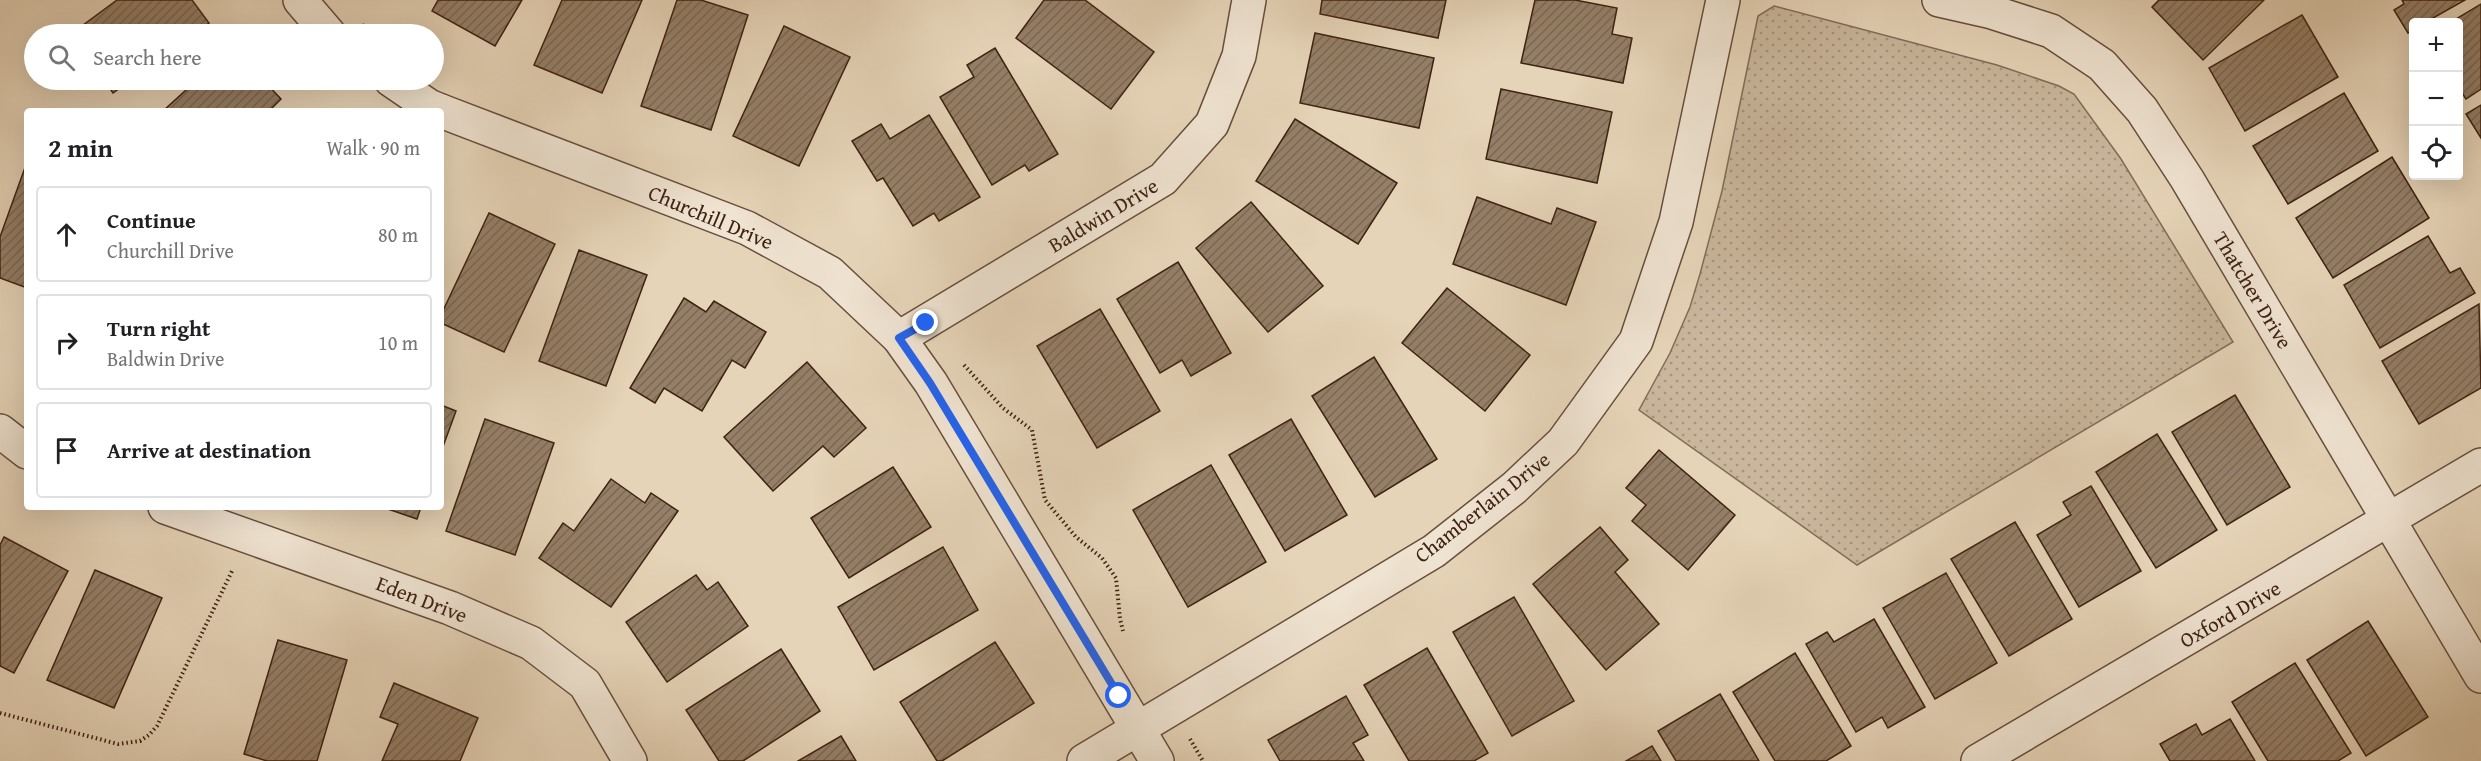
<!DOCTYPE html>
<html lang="en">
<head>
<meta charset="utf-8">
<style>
	:root { --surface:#fff; --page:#f6f6f6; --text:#202124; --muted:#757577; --line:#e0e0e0 }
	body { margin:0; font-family:"Gentium Book Plus",serif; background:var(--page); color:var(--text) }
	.controls { position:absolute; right:18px; top:18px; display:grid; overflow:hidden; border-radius:6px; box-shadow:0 6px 24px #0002 }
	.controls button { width:54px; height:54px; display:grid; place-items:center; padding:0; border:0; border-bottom:2px solid var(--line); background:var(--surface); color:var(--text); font:30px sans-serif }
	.stop { position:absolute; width:18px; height:18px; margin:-14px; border:4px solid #2563eb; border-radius:50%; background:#fff }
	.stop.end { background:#2563eb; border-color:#fff; box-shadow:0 2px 6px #0008 }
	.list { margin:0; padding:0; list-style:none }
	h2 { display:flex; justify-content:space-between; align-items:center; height:78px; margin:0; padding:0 24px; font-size:26px }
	h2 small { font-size:20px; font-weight:400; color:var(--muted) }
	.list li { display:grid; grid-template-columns:39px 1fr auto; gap:18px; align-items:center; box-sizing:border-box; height:96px; margin:0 12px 12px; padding:0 12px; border:2px solid var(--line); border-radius:6px }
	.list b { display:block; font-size:22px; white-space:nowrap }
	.list p { margin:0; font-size:20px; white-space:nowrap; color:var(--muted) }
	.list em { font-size:20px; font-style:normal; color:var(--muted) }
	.icon { flex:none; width:33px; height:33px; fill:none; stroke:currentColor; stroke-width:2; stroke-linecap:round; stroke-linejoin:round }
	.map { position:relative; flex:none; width:2481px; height:761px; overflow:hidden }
	.search { position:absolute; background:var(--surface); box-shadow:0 6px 24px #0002; left:24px; top:24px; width:420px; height:66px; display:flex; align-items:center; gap:15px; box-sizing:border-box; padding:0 21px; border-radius:33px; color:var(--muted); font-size:22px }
	.panel { position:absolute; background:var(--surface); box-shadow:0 6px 24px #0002; left:24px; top:108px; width:420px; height:402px; border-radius:6px }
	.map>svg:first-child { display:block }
	.park { fill:url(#park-dots); stroke:#846c57; stroke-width:1.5 }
	.building { fill:url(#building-hatch); stroke:#3e2212; stroke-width:1.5 }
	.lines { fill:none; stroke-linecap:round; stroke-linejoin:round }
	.minor-casing { stroke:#684e3c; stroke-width:36 }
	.path { stroke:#3e2212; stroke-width:4; stroke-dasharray:1.5 3; stroke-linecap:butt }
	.minor { stroke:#efe3d1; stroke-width:33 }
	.route { stroke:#2563eb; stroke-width:8 }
	.labels { text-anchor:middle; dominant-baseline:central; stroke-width:5; stroke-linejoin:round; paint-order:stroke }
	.street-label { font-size:21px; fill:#3e2212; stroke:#efe3d1 }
</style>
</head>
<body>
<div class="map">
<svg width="2481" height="761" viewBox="0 0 2481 761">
	<defs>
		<pattern id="park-dots" width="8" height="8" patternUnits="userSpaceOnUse" patternTransform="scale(1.5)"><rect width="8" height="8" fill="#c9b69c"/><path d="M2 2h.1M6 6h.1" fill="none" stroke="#a5947e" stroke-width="1.8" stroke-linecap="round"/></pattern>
		<pattern id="building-hatch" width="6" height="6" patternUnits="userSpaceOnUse" patternTransform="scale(1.5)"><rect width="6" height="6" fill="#957f68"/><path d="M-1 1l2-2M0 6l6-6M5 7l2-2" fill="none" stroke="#7b6854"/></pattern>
	</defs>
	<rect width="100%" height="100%" fill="#e6d4b8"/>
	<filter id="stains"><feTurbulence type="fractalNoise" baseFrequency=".00333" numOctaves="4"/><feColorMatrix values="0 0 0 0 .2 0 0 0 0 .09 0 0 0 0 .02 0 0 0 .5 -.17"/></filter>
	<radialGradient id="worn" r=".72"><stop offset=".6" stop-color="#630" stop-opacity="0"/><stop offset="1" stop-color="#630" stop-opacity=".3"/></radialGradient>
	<path class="park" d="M1774,6l223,59 62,21 15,8 47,65 112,183 -376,223 -218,-155 31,-57 20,-46 10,-33 22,-83 36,-175z"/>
	<g class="building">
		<path d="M117,0h75l17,23 -16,11h-122z"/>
		<path d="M438,0h84l-27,46 -63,-35z"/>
		<path d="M562,0h80l-40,93 -68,-28z"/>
		<path d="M677,0h24l47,15 -37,115 -70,-24z"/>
		<path d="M1044,0h41l69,52 -43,57 -95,-71z"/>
		<path d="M1322,0h124l-8,38 -118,-24z"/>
		<path d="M1535,0h40l42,8 -5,26 20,4 -9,45 -102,-20z"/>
		<path d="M2159,0h105l-61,60 -51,-53z"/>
		<path d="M2402,0h63l-39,22h-12v8l-6,3 -14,-23 10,-6z"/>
		<path d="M2481,4v85l-15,10 -8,-12v-65h-7z"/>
		<path d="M2302,15l36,62 -93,54 -36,-63z"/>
		<path d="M784,26l66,31 -51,109 -66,-30z"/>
		<path d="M1315,33l119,25 -15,70 -119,-25z"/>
		<path d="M995,48l63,106 -29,17 -4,-6 -33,20 -52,-88 34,-20 -7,-12z"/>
		<path d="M104,80h27l-18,13z"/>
		<path d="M197,80h66l18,19 -12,12h-106z"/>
		<path d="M1501,89l111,23 -15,71 -111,-24z"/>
		<path d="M2344,93l34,58 -90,53 -35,-58z"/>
		<path d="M2481,105v33l-15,-24z"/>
		<path d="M929,115l51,82 -41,24 -5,-8 -21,13 -30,-48 -6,3 -25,-40 29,-17 9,15z"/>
		<path d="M1295,119l102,64 -39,61 -102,-63z"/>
		<path d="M2392,157l37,61 -96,60 -37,-60z"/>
		<path d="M27,162v126l-27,-10v-41z"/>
		<path d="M1477,197l74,27 6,-16 39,14 -30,83 -113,-41z"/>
		<path d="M1251,202l72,84 -55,46 -72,-84z"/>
		<path d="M489,213l66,31 -51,108 -63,-29v-8z"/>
		<path d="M2428,236l22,37 10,-5 15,25 -95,55 -36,-63z"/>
		<path d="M579,250l68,25 -41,111 -67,-25z"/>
		<path d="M1178,262l53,91 -40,23 -9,-16 -22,13 -43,-74z"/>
		<path d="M1447,288l83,67 -45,56 -83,-68z"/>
		<path d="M684,298l22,14 8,-11 52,31 -21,36 -13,-8 -30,51 -38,-23 -9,15 -25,-15z"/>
		<path d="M2479,304l2,84 -62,36 -37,-63z"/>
		<path d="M1100,309l60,102 -63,37 -60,-102z"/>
		<path d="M1374,357l63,102 -62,38 -63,-101z"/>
		<path d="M807,362l59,66 -32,29 -11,-11 -50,45 -49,-54z"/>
		<path d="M2235,395l55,92 -63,38 -55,-93z"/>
		<path d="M441,405l15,6 -15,41z"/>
		<path d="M485,419l69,24 -39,112 -69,-24z"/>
		<path d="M1291,419l56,96 -62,36 -56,-96z"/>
		<path d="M2157,434l60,96 -61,38 -60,-96z"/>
		<path d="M1659,450l76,65 -47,55 -56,-49 14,-16 -20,-17z"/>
		<path d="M1211,465l55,97 -78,45 -55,-97z"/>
		<path d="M893,467l38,60 -82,51 -38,-60z"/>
		<path d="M611,479l34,24 6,-10 27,18 -67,96 -72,-49 24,-35 11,8z"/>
		<path d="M2091,486l50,85 -62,36 -42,-72 34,-20 -8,-13z"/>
		<path d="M382,507h39l-4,12z"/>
		<path d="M2015,522l57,97 -63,37 -58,-97z"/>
		<path d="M1600,527l28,33 -13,12 44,52 -53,46 -73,-86z"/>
		<path d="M4,537l64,34 -54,102 -14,-7v-121z"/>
		<path d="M943,547l35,63 -104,60 -36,-63z"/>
		<path d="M95,570l67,28 -48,110 -67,-28z"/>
		<path d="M1946,573l51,90 -62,36 -52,-91z"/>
		<path d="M696,575l11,15 11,-8 30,44 -81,56 -41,-60z"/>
		<path d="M1514,597l60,104 -62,35 -59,-104z"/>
		<path d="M1874,619l51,88 -37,21 -6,-11 -26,15 -50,-88 21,-12 7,10z"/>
		<path d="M2368,621l60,96 -62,39 -59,-96z"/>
		<path d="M278,640l69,20 -30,101h-50l-23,-7z"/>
		<path d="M995,642l39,61 -92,58h-5l-37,-59z"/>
		<path d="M1427,648l61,105 -14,8h-65l-45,-76z"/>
		<path d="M781,649l39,62 -77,50h-24l-33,-51z"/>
		<path d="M1795,653l56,93 -25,15h-51l-42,-69z"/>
		<path d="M2295,663l56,90 -13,8h-70l-36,-59z"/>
		<path d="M394,683l84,35 -18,43h-78l16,-37 -18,-7z"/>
		<path d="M1720,694l39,67h-83l-18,-30z"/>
		<path d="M1346,696l22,39 -15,8 11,18h-84l-12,-21z"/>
		<path d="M2230,719l25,42h-85l-10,-17 36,-20 6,11z"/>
		<path d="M841,736l15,25h-58z"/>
		<path d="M1652,746l9,15h-35z"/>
	</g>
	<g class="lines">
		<defs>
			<g id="minor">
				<path d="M300,0l29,34"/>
				<path d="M1939,0l53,12 59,19 51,34 40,45 45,69 294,497"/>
				<path d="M391,80l38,26 12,5"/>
				<path d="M441,111l306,117 83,45 69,65 32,45 226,378"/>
				<path d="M899,338l264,-159 49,-55 27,-68 10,-56"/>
				<path d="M0,431l27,21"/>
				<path d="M165,507l285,101 81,35 54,41 45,77"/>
				<path d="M1084,761l350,-210 80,-63 49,-46 73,-101 40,-119 47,-222"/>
				<path d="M1978,761l503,-296"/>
			</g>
		</defs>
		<use href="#minor" class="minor-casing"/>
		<g class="path">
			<path d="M362,25l15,9"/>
			<path d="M964,365l39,43 29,22 13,70 31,37 26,21 14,20 4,41 3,12"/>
			<path d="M0,713l118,31 22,-3 9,-6 8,-9 76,-157"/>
			<path d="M1190,739l13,22"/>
		</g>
		<use href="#minor" class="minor"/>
	</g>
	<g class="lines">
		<path class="route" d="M926,323l-27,15 31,45 189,313"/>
	</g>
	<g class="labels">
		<g class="street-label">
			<text transform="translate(1103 215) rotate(-31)">Baldwin Drive</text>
			<text transform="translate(711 217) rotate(23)">Churchill Drive</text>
			<text transform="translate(2253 290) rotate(59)">Thatcher Drive</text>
			<text transform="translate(1482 507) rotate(-38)">Chamberlain Drive</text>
			<text transform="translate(422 599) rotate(21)">Eden Drive</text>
			<text transform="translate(2230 614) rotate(-30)">Oxford Drive</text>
		</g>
	</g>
	<rect width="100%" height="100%" filter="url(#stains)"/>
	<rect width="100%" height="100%" fill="url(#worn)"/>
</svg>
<div class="controls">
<button>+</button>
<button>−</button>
<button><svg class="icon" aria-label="locate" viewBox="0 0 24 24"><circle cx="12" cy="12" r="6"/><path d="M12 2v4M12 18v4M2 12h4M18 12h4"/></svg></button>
</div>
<div class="stop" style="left:1119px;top:696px"></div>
<div class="stop end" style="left:926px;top:323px"></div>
<div class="search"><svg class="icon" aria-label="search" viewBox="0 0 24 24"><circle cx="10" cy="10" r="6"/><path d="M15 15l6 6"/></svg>Search here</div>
<section class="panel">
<h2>2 min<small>Walk · 90 m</small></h2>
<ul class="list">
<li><svg class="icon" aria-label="ahead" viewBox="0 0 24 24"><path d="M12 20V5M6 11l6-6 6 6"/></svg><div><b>Continue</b><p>Churchill Drive</p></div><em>80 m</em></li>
<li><svg class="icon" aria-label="right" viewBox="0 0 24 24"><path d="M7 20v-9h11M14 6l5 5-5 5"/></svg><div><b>Turn right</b><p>Baldwin Drive</p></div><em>10 m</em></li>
<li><svg class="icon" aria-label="arrive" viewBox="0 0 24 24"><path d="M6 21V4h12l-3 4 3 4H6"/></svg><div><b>Arrive at destination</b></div></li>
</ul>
</section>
</div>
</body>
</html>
